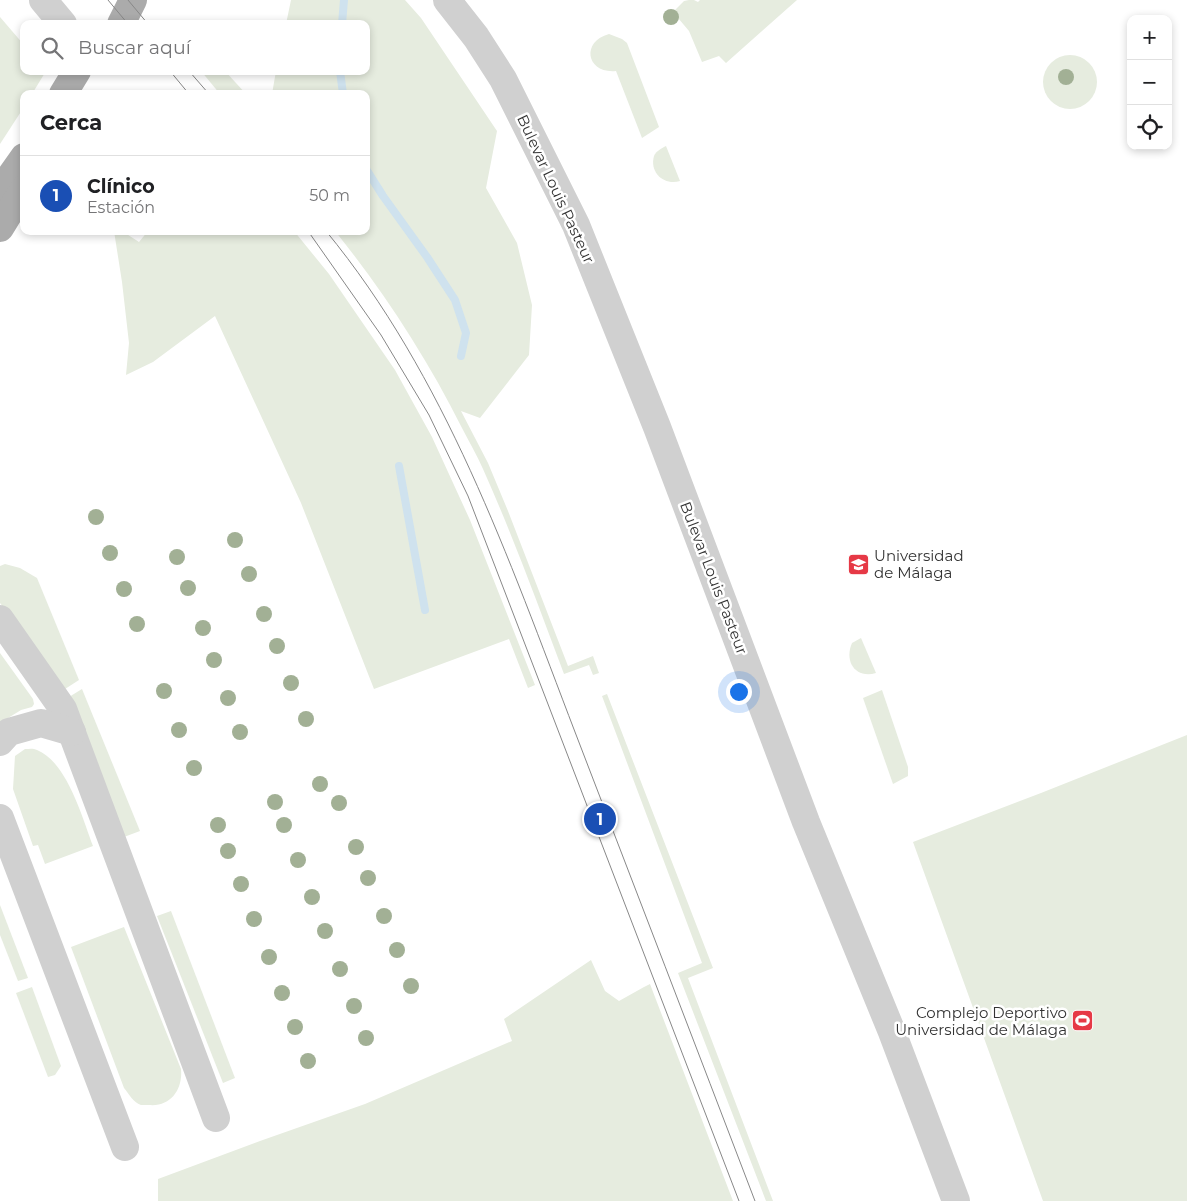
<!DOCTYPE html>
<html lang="es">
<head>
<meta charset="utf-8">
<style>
	:root { --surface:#fff; --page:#f2f2f2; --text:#202124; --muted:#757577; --line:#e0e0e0; --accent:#e63946 }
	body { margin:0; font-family:Montserrat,sans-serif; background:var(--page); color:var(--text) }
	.controls { position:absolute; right:15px; top:15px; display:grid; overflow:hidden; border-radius:10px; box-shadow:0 2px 8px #0003 }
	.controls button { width:45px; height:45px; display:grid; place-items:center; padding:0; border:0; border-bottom:1px solid var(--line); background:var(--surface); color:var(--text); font:25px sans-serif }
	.you { position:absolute; left:738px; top:691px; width:18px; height:18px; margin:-12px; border:4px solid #fff; border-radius:50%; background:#1a73e8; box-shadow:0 0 0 8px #1a73e833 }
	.badge { display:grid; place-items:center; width:32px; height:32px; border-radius:50%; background:var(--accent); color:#fff; font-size:16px; font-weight:700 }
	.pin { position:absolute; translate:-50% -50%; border:2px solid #fff; box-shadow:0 1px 5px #0006 }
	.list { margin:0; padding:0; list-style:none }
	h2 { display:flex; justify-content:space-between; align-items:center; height:65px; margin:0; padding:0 20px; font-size:21px }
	h2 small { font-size:16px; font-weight:400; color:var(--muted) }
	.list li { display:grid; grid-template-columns:32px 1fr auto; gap:15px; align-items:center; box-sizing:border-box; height:80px; padding:0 20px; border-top:1px solid var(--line) }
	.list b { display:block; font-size:19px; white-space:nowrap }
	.list p { margin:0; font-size:16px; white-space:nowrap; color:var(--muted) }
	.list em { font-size:16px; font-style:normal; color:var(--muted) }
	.icon { flex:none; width:28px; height:28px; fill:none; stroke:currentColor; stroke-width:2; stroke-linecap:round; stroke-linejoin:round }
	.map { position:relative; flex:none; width:1187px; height:1201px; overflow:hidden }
	.search { position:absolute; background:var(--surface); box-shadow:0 2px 8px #0003; left:20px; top:20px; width:350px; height:55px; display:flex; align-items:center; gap:12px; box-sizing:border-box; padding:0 18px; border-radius:10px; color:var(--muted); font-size:19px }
	.panel { position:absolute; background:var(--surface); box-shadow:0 2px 8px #0003; left:20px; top:90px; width:350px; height:145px; border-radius:10px }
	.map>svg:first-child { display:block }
	.green { fill:#e6ecdf }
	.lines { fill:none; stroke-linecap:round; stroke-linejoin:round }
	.stream { stroke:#cfe2ee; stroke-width:8 }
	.minor { stroke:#d0d0d0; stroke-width:28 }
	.major { stroke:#ababab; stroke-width:28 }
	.tram { stroke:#888; stroke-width:1 }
	.tree { fill:#a2b095 }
	.labels { text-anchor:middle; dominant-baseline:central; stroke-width:5; stroke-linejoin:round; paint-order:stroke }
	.street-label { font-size:15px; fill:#333; stroke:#fff }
	.poi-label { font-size:15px; fill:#333; stroke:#fff; text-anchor:start }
</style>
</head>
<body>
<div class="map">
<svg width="1187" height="1201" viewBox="0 0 1187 1201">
	<rect width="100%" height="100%" fill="#fff"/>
	<g class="green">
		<path d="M291,0h114l16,18 76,113 -11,57 31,55 15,62 -3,50 -49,63 -19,-7 27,52 20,48 60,155 25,-10 6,17 -6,2 -4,-10 -25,9c-26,-69 -51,-138 -81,-205 -6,-14 -14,-27 -21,-41 -35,-70 -78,-136 -127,-197h31v-137h-94l4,-23h90v-47h-80z"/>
		<path d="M689,0h5l4,2 2,-2h97l-71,63 -7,-7 -17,6 -13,-31 -16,-19 11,-11z"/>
		<path d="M0,17l24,28v26h22l-14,23h-8v13l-24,37z"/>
		<path d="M609,34l13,5 5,4 32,84 -17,11 -26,-67c-29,3 -36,-29 -7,-37z"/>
		<circle cx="1070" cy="82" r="27"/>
		<path d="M201,71h24l21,23h-26z"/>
		<path d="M666,146l14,35c-15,5 -31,-8 -26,-25 2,-5 8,-8 12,-10z"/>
		<path d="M114,231h8l17,11 9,-11h146l35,43 66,96 37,67 38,83 65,165 -7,3 -19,-49 -135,50 -73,-186 -86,-187 -62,46 -27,13 3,-32 -7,-61z"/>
		<path d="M5,564l15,4 17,10 42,102 -14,9 -65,-86v-37z"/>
		<path d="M861,638l15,35c-21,6 -32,-12 -24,-30z"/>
		<path d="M0,653l33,46 1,5 -2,3 -11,3 -21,13z"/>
		<path d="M82,689l58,142 -16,6 -55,-140z"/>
		<path d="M882,690l26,77v9l-15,8 -30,-86z"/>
		<path d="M607,694l106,274 -25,10 85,223h-7l-88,-228 24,-10 -100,-267z"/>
		<path d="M1187,735v466h-144l-130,-359 128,-49z"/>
		<path d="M25,749c4,0 8,-1 12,1 30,12 45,67 56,96l-48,18 -7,-19 -5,1 -20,-57 2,-33z"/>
		<path d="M0,905l28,73 -10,3 -18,-46z"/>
		<path d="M171,911l64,167 -12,5 -66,-167z"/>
		<path d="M124,927l57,142c2,20 -10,38 -32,36 -1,0 -7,0 -8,0 -8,-3 -12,-11 -17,-17l-53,-141z"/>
		<path d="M591,960l14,31 14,10 25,-14 6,-3 83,217h-575v-22l102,-38 105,-37 147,-63 -8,-22z"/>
		<path d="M32,987l29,79 -6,9 -7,2 -32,-84z"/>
	</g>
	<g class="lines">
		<g class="stream">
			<path d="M342,24l2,-24"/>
			<path d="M340,71l3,23"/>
			<path d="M366,169l17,27 44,61 28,43 11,33 -5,23"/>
			<path d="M399,466l26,144"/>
		</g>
		<g class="minor">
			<path d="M43,0l20,24"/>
			<path d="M447,0l29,37 27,42 73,146 81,202 149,395 86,210 64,169"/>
			<path d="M0,619l63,90 153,409"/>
			<path d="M0,742l9,-10 32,-9 31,9"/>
			<path d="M0,818l125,329"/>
		</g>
		<g class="major">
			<path d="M121,24l12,-24"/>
			<path d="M63,94l14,-23"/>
			<path d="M0,191l24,-34"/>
			<path d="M0,228l24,-39"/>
		</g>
		<g class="tram">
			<path d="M108,0l20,24"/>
			<path d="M128,0l20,24"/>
			<path d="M170,71l19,23"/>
			<path d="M189,71l20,23"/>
			<path d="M308,231l73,104 48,80 39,81 271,705"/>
			<path d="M326,231c120,146 182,326 249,501 60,156 120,312 180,469"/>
		</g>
	</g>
	<g class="tree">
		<circle cx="671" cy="17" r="8"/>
		<circle cx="1066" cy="77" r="8"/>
		<circle cx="96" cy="517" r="8"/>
		<circle cx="235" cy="540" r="8"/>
		<circle cx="110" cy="553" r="8"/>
		<circle cx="177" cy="557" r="8"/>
		<circle cx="249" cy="574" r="8"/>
		<circle cx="188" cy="588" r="8"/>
		<circle cx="124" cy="589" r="8"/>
		<circle cx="264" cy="614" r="8"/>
		<circle cx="137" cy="624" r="8"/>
		<circle cx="203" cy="628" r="8"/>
		<circle cx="277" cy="646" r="8"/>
		<circle cx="214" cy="660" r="8"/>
		<circle cx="291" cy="683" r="8"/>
		<circle cx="164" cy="691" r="8"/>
		<circle cx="228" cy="698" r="8"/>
		<circle cx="306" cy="719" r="8"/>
		<circle cx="179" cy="730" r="8"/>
		<circle cx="240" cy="732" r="8"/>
		<circle cx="194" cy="768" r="8"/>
		<circle cx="320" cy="784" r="8"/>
		<circle cx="275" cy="802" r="8"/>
		<circle cx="339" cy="803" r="8"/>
		<circle cx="218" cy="825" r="8"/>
		<circle cx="284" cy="825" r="8"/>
		<circle cx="356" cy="847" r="8"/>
		<circle cx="228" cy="851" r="8"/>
		<circle cx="298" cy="860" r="8"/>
		<circle cx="368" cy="878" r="8"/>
		<circle cx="241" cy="884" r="8"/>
		<circle cx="312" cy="897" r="8"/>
		<circle cx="384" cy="916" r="8"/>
		<circle cx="254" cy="919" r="8"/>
		<circle cx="325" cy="931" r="8"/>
		<circle cx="397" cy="950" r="8"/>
		<circle cx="269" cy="957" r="8"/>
		<circle cx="340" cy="969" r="8"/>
		<circle cx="411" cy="986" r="8"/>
		<circle cx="282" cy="993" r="8"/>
		<circle cx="354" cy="1006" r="8"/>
		<circle cx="295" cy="1027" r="8"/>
		<circle cx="366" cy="1038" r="8"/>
		<circle cx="308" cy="1061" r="8"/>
	</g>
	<defs>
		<symbol id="university-square" viewBox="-11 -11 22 22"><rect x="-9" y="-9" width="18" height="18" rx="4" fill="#e63946" stroke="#fff"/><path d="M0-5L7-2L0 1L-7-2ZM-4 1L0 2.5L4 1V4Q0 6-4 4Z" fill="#fff"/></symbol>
		<symbol id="stadium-square" viewBox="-11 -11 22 22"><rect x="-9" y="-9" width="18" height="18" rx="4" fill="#e63946" stroke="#fff"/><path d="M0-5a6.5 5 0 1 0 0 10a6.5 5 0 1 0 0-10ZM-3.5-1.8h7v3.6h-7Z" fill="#fff"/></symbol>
	</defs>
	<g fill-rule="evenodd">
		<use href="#university-square" x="846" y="552" width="25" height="25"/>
		<use href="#stadium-square" x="1070" y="1008" width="25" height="25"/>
	</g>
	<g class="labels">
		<g class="street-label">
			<text transform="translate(556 189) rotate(65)">Bulevar Louis Pasteur</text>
			<text transform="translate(714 578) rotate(69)">Bulevar Louis Pasteur</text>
		</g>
		<g class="poi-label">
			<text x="874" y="555">Universidad<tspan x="874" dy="17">de Málaga</tspan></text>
			<text x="1067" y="1012" text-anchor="end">Complejo Deportivo<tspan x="1067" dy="17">Universidad de Málaga</tspan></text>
		</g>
	</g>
</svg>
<div class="controls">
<button>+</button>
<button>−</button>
<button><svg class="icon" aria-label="locate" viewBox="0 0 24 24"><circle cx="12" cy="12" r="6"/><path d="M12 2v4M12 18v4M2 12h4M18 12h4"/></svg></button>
</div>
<div class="you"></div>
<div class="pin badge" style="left:600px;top:819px;background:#1a4fb4">1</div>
<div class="search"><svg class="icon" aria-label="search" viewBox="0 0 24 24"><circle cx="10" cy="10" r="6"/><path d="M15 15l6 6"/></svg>Buscar aquí</div>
<section class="panel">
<h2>Cerca<small></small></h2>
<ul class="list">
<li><span class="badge" style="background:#1a4fb4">1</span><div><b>Clínico</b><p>Estación</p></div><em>50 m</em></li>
</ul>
</section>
</div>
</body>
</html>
